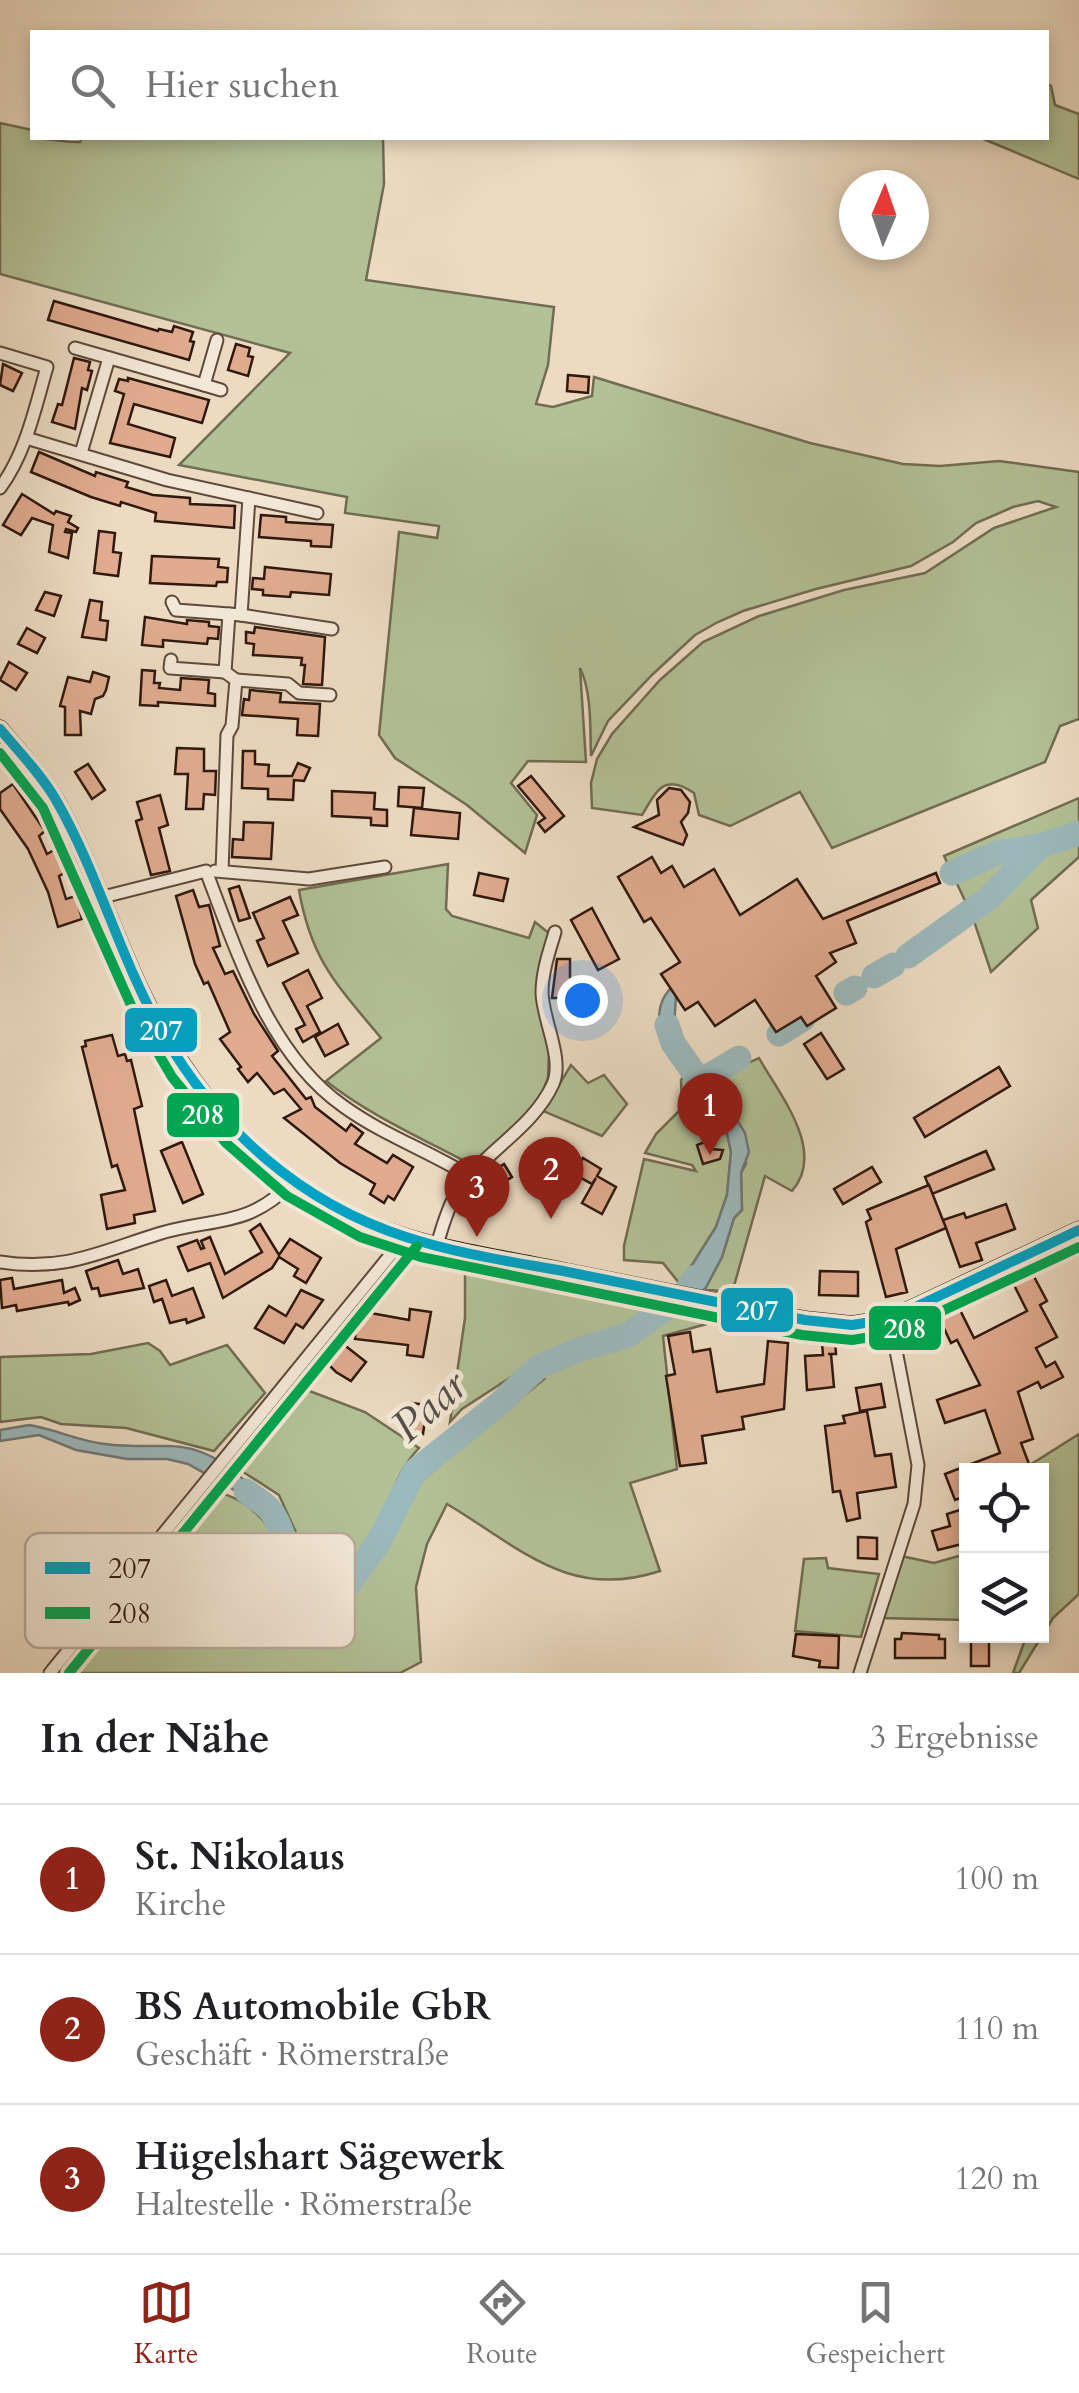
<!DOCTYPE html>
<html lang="de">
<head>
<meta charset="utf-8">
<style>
	:root { --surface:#fff; --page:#f2f2f2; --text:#202124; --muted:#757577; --line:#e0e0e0; --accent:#8f2418 }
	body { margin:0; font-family:Cardo,serif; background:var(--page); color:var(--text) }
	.controls { position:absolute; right:30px; bottom:30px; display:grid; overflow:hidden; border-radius:0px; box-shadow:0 5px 15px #0003 }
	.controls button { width:90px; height:90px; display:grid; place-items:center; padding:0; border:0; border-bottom:2px solid var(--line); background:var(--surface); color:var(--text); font:50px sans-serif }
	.compass { position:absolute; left:839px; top:170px; width:90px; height:90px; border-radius:50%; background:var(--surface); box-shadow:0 5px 15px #0003; rotate:2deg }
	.you { position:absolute; left:582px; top:1000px; width:35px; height:35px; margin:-25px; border:8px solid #fff; border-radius:50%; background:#1a73e8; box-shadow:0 0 0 15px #1a73e833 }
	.badge { display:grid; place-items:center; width:65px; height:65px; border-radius:50%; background:var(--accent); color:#fff; font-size:32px; font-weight:700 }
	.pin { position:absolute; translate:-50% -82px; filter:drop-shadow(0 2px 5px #0008) }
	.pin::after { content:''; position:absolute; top:52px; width:35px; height:30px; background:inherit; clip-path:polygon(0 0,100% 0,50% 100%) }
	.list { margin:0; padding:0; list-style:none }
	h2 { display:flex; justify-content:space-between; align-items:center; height:130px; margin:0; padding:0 40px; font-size:42px }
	h2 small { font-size:32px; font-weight:400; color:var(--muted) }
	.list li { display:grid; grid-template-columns:65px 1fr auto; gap:30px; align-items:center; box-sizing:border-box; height:150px; padding:0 40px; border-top:2px solid var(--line) }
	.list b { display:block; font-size:38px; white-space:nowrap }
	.list p { margin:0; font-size:32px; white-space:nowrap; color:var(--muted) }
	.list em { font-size:32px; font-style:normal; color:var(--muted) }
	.icon { flex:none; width:55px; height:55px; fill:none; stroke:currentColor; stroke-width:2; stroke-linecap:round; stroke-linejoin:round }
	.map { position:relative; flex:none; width:1079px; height:1673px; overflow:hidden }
	.search { position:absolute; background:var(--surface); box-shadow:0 5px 15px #0003; left:30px; right:30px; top:30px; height:110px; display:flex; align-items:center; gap:25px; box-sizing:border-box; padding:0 35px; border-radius:0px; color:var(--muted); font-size:38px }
	.sheet { height:580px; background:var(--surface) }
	nav { display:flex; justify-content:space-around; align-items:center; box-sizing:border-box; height:140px; border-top:2px solid var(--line); background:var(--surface); font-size:28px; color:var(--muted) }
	nav a { display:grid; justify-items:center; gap:5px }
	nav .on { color:var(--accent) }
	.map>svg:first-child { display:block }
	.green { fill:#b3c197; stroke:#716c52; stroke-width:2.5 }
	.water { fill:#9cb9bd; stroke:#707977; stroke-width:2.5 }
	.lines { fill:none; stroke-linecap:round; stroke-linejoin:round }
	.river { stroke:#9cb9bd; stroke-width:25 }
	.building { fill:#e0ab8f; stroke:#2f180e; stroke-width:2.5 }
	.street-casing { stroke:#5e493b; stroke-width:15 }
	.secondary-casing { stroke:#2f180e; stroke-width:19 }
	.street { stroke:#f3e8d7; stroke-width:11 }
	.secondary { stroke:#f3e8d7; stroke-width:15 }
	.bus-1-casing { stroke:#f3e8d7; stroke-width:18 }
	.bus-2-casing { stroke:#f3e8d7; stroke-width:18 }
	.bus-1 { stroke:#02a2c4; stroke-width:10 }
	.bus-2 { stroke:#00a651; stroke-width:10 }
	.labels { text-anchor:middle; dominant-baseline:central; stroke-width:10; stroke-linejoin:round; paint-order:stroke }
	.water-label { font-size:45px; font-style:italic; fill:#55504b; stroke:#f3e8d7 }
	.key { fill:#f3e8d7; stroke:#b8aa9b; stroke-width:2.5 }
	.key-label { font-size:28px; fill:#2f180e }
	.line-badge { stroke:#f3e8d7; stroke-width:4 }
	.badge-label { font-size:28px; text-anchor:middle; font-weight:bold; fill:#fff }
</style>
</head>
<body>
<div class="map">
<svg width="1079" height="1673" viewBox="0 0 1079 1673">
	<rect width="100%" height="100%" fill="#ecdbc2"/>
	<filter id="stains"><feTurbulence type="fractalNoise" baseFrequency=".002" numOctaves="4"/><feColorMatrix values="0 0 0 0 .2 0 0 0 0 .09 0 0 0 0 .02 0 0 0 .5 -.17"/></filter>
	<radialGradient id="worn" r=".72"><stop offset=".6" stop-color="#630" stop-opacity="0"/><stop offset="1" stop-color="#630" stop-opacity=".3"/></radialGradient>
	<g class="green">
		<path d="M1047,84l4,2 4,19 24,9v65l-98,-41h65z"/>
		<path d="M0,123l32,7v8c17,0 32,5 48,4l2,-4h301l1,46 -18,96 188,27 -6,58 -12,39 17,3 39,-11 2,-19 216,66 93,21 37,2 59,-5 80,11v247l-19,7 -15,36 -213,86 -32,-56 -70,34 -31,-11 -5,-22c-30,-20 -37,-3 -52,22l-50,-7 -1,-25 6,-24 15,-25 48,-54 43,-38 56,-26 85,-26 81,-17 69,-45 62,-21 -18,-6 -25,6 -37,16 -23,19 -42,24 -95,23 -73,22 -25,11 -23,13 -42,39 -45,47 -17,35c-1,-28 1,-63 -11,-88l6,94 -58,-1 -17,22 26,32 -12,38 -58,-48 -72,-47 -16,-23 20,-203 38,6 2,-12 -94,-13 2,-16 -168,-32 111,-112 -290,-79z"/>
		<path d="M1079,798v59l-48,43 7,28 -47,44 -18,-54 -29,-62z"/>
		<path d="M448,864l-2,45 6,7 77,22 6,-16 15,12 -13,66 12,52 -1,26 -9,23 -60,60 -9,3c-49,-26 -101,-49 -144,-83l55,-43c-44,-53 -70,-78 -82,-148z"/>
		<path d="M759,1058c20,36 68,93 33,133l-27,-15 -33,117 -27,-4 17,-32 12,-39 8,-8 -1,-37 5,-9 -1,-31 -35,-53z"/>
		<path d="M571,1065l17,18 16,-8 23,29 -25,32 -59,-25z"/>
		<path d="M687,1072l13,17 12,29 15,15 4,19 -4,43 -11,32 -36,57 -17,-21 -39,-3v-14l20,-87 52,12 -4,-6 -47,-12 11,-19 26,-26 -1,-28z"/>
		<path d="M465,1269l133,26h22l105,24 -62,17 14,133 -47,14 30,88c-91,30 -139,-23 -213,-67l-20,40 -11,43 5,75 -21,11h-342l150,-181c13,-1 19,3 30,8 44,24 46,69 69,109l25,-3 15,-10 41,-58 29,-54 127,-105 -22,-9 -60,39 -12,13 15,-104z"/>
		<path d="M148,1343l12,8 10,14 57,-20 38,48 -51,58 -88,-23 -65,-4 -20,-7 -41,5v-65l91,-3z"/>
		<path d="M291,1384l74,28 54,36c-21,22 -25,42 -36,69 -11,24 -32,52 -53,68l-13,-6 -38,-84 -48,-31z"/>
		<path d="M1079,1434v160l-26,24 -34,55h-6l12,-33 -37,-4h54v-166h-20z"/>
		<path d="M966,1554v66l-86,-2 21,-62 33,7z"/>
		<path d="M826,1558l2,10 51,6 -18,63 -66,-6 9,-72z"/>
	</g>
	<g class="water">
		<path d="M679,981l6,9 -9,6 -2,31 12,26 -9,6c-21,-25 -27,-57 2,-78z"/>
		<path d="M696,1064l27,34 22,35 4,19 -8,21 1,37 -8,8 -12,39 -17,32 -25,-5 36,-57 11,-32 4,-43 -4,-19 -15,-15 -12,-29 -13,-17z"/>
		<path d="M29,1425c26,4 49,16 76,19 21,3 42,2 63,2 45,0 78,31 103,65l-83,-47 -21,-5h-40l-51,-9 -37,-15 -39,6v-11z"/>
	</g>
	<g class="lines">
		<g class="river">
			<path d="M952,873l45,-20 43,-7 39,-13"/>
			<path d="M908,956l81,-58 51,-52"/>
			<path d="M874,976l19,-11"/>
			<path d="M846,993l9,-5"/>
			<path d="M667,1025l6,18 35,50"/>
			<path d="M779,1034l24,-15"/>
			<path d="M700,1081l39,-23"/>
			<path d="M246,1491c7,6 19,12 25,20 22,30 14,79 56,93l12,-6 39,-55 37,-72 84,-67 39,-37 43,-18 47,-14 54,-38 14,-20"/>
		</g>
	</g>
	<g class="building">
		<path d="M54,301l104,30 1,-2 13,3 2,-6 19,6 -3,9 4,1 -5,18 -141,-40z"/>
		<path d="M236,344l14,4 -2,8 5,1 -5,19 -20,-6z"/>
		<path d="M74,358l16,4 -2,8 4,1 -5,19 -5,-2 -7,41 -23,-7 6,-18 4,1z"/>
		<path d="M3,364l19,9 -9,18 -13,-6z"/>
		<path d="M568,375l21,2 -1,16 -21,-2z"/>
		<path d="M128,378l81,22 -7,23 -68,-19 -6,20 47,14 -5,19 -60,-14 14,-49 -9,-3 4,-12 9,2z"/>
		<path d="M39,452l56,24 1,-4 32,10 -2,5 27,8 37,3v6l45,2 -1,22 -79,-7 1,-8 -35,-11 -1,4 -29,-9 -60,-25z"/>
		<path d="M22,494l32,20 2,-3 15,5 -3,6 10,6 -2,4 -10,-3 -1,3 7,1 -4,25 -19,-6 4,-27 -21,-7 -11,17 -18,-10z"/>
		<path d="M261,515l25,2v5l47,3 -2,22 -20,-1v-5l-52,-4z"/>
		<path d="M99,531l16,2 -2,19 8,1 -3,23 -24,-3z"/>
		<path d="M152,556l67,3 -1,8 10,1 -1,14h-10l-1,4 -66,-3z"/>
		<path d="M265,567l66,7 -2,21 -38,-3 -1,5 -27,-2v-5l-11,-1 1,-11 11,1z"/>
		<path d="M45,592l16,4 -7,20 -18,-6z"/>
		<path d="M90,600l12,2 -2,18 8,1 -2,19 -24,-3z"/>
		<path d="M145,617l42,7v-4l22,2v4l10,1 -1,12 -10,-1 -1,6 -44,-4v7l-21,-2z"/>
		<path d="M255,627l70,10 -3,48 -19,-1 2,-19h-4l1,-7 -49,-3 1,-11 -8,-1v-11l8,1z"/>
		<path d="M27,628l18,10 -8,15 -19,-9z"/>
		<path d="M9,662l18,11 -11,17 -16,-10z"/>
		<path d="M142,670l13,1 -1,12h6l-1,5 21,2 1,-12 28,2 -1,13 7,1v12l-57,-4v4l-18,-1z"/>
		<path d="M93,672l16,5 -3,13 -3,6 -8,3 -4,15 -11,-3 1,24h-16v-28l-5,-1 8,-29 22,5z"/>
		<path d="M250,690l31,3 -1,9 40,2 -2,32 -21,-1 1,-16 -56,-4 2,-16 5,1z"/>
		<path d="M177,748l27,1v22h12l-1,24 -11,-1 -1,15h-17l2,-35h-13z"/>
		<path d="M243,751h12v13l14,1 -1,11h24l6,-13 12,5 -6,13 -10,-1 -1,20 -25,-1v-10l-26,-1z"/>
		<path d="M88,764l17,26 -13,9 -17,-27z"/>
		<path d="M531,776l33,40 -19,16 -7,-9 7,-5 -27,-32z"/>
		<path d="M13,784l32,47 -6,5 8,18 9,-5 5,12 9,-4 5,10 -16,9 7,23 10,-3 6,23 -24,8 -10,-35 -20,-43 -28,-40v-16z"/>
		<path d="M399,787l25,1 -2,20 -24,-2z"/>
		<path d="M669,788l12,2 9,12 -2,11 -7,9 6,13 -4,10 -49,-18 25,-12 -2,-15z"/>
		<path d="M332,791l43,2 -1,16 13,1v16l-16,-1v-7l-39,-2z"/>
		<path d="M160,795l8,30 -9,3 11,43 -19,4 -15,-54 6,-2 -5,-17z"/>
		<path d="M414,808l46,5 -2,26 -47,-4z"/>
		<path d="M244,822l29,1 -2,36 -39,-2 1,-18 10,1z"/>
		<path d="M652,857l9,16 11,-7 12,21 30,-18 26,46 57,-36 26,40 113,-46 4,10 -93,38 9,22 -26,10 6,9 -20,14 20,32 -29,18 -6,-9 -25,15 -21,-32 -40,26 -17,-24 -13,8 -24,-36 19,-12 -29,-44 -7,4 -26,-45z"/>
		<path d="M479,873l29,6 -5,22 -29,-6z"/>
		<path d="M239,886l11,32 -11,3 -10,-32z"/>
		<path d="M193,890l6,17 10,-2 11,41 -7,2 12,26 8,-3 21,43 24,37 -6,5 34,43 5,-2 4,10 31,24 5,-7 12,9 -8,11 32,19 6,-8 20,12 -19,33 -6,-4 -4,7 -14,-9 5,-10 -35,-21 -56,-45 17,-9 -17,-20 -10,5 -17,-21 -9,9 -10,-13 3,-2 -21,-28 10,-7 -22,-50 -4,2 -9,-20 -19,-68z"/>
		<path d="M290,897l8,18 -15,6 15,32 -30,13 -11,-25 7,-3 -11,-25z"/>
		<path d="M592,908l27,51 -21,11 -27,-50z"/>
		<path d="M557,959h13v39h-18z"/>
		<path d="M308,970l14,28 -15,8 13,26 -17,10 -7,-13 9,-4 -22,-42z"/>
		<path d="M338,1024l10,20 -23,12 -10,-19z"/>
		<path d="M821,1033l23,36 -17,10 -23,-35z"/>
		<path d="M112,1035l6,21 7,-2 2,7 4,-1 11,46 -8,3 21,102 -21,4 1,8 -28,6 -6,-34 24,-5 -8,-25 -5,2 -30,-120 4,-1 -1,-5z"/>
		<path d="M999,1067l11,19 -85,51 -11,-19z"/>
		<path d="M708,1141l2,8 13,1 -3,9 -17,5 -6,-19z"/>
		<path d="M182,1142l21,52 -20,9 -22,-52z"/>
		<path d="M986,1151l8,18 -62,25 -7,-17z"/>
		<path d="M583,1158l18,11 -4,7 19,11 -14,27 -20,-11 14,-25 -4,6 -18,-10z"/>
		<path d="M504,1164l8,13 -18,11 -8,-12z"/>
		<path d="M872,1167l9,15 -38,22 -9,-15z"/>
		<path d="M929,1185l17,43 -3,-8 21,-7 2,5 40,-14 9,25 -39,14 6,17 -22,7 -14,-39 -50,21 11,43 -21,5 -20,-75 5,-3 -4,-9z"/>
		<path d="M260,1224l19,31 11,-16 31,19 -15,25 -12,-7 4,-7 -19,-12 -7,11 -49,30 -13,-35 -22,8 -10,-24 19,-7 4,9 3,-1 -3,-7 9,-4 15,37 37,-22 -12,-21z"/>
		<path d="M118,1260l5,14 15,-5 6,19 -44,8 -2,-8 -6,1 -6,-18z"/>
		<path d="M820,1271l38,1v24l-39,-1z"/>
		<path d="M1031,1271l16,30 -7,4 17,32 -21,11 10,19 9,-5 8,15 -22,11 -3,-6 -20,10 15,47 -12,4 8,21 -9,6h-54v26l-11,4 -10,-26 55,-21 -15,-43 -40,13 -8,-23 43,-15 -23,-45 -6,3 -13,-27 20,-10 16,32 53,-27 -15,-30z"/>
		<path d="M12,1278l2,11 48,-9 2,13 11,-5 5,12 -11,5 -1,-3 -51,9 -1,-6 -14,3 -2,-28z"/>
		<path d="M166,1280l6,16 21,-8 11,29 -17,6 -1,-4 -16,4 -8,-24 -8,3 -5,-16z"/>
		<path d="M301,1290l22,10 -20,28 -7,-4 -12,19 -29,-15 14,-22 17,10z"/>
		<path d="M410,1309l21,3 -8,45 -16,-2 1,-10 -53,-6 2,-20 7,1 1,-8 44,8z"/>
		<path d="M690,1332l3,20 17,-3 7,43 47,-8 4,-43 20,2 -4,66 -42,8 2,12 -42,7 4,27 -26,3 -14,-90 9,-2 -7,-38z"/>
		<path d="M338,1340l28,22 -15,19 -15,-9 -13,-13z"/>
		<path d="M835,1341l1,13h-8h3l3,33 -27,3 -2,-34 18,-1 -1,-12z"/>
		<path d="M881,1384l4,23 -25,4 -4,-23z"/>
		<path d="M412,1403l15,2 -4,29 -16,-2z"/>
		<path d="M867,1411l8,45 16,-2 5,33 -39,6 3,25 -13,3 -7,-30 -7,1 -8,-66 20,-3 -2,-7z"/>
		<path d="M966,1508v16l-5,1 5,18 -28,7 -6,-19 18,-5 -3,-12z"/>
		<path d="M858,1537l19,1v21l-19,-1z"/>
		<path d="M902,1633l37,2v4h6v19h-50v-19h6z"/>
		<path d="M796,1634l43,2 -1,32 -19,-1 1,-6 -27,-5z"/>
		<rect x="971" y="1640" width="18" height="26"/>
	</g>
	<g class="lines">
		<defs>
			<g id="street">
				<path d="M75,348l129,37 13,-45"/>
				<path d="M0,353l47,14c-12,41 -21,86 -47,121"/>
				<path d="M204,385l17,5"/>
				<path d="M26,438l141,42 150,33"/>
				<path d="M81,453l28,-95"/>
				<path d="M172,602l4,8 53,4"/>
				<path d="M241,615l91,14"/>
				<path d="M171,660l-1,8 55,4"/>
				<path d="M236,680l52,4 11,9 31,2"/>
				<path d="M215,871l94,8 76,-12"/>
				<path d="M222,871l5,-136 5,-9 4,-46 -11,-8 4,-58 12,1 8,-117"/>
				<path d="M103,897l103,-26c31,81 63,183 137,235 40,29 86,45 128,71"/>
				<path d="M437,1245c5,-17 10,-36 19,-51 26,-42 76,-64 97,-110 11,-25 -10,-63 -11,-91 0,-21 7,-41 13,-61"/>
				<path d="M0,1262c63,10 100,-10 158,-28 55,-17 88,-5 134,-51"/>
				<path d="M50,1673l355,-436"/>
				<path d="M860,1673l54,-169 4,-39 -28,-146"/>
			</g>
			<path id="secondary" d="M0,729c18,23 41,46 56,72 42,74 64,159 107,233 56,96 135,171 242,203 51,16 104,23 156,34 81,16 162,33 244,49l47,5 38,-6 189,-89"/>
		</defs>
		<use href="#street" class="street-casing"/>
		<use href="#secondary" class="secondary-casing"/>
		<use href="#street" class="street"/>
		<use href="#secondary" class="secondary"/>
		<defs>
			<path id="bus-1" d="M0,729c19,23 41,45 56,71 43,75 64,159 107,234 55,95 137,169 243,203 52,17 108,25 162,35 79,16 158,32 237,48l47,5 38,-6 189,-89"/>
			<g id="bus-2">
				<path d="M0,753l43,55 91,204 38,65 54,66 61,53 73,41 61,20 381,78 50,5 43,-7 184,-86"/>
				<path d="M69,1673l348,-427"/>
			</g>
		</defs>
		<use href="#bus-1" class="bus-1-casing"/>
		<use href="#bus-2" class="bus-2-casing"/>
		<use href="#bus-1" class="bus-1"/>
		<use href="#bus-2" class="bus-2"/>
	</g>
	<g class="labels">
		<g class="water-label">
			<text transform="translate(429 1406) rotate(-42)">Paar</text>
		</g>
	</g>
	<rect x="25" y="1533" width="330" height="115" rx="15" class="key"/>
	<rect x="45" y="1562" width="45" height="12" fill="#02a2c4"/>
	<rect x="45" y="1607" width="45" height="12" fill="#00a651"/>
	<g class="key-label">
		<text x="108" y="1578">207</text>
		<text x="108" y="1623">208</text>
	</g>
	<g class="line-badge">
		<rect x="123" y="1006" width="76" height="48" rx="10" fill="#02a2c4"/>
		<rect x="165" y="1091" width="76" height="48" rx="10" fill="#00a651"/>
		<rect x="719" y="1286" width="76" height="48" rx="10" fill="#02a2c4"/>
		<rect x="867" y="1304" width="76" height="48" rx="10" fill="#00a651"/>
	</g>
	<g class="badge-label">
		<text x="161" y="1040">207</text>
		<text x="203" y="1124">208</text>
		<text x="757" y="1320">207</text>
		<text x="905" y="1338">208</text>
	</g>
	<rect width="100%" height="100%" filter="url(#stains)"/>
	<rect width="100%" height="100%" fill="url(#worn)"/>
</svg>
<div class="controls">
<button><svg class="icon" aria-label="locate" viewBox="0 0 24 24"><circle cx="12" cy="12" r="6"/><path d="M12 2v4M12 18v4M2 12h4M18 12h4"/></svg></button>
<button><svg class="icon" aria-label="layers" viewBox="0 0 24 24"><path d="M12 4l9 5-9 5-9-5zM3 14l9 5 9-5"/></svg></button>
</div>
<svg class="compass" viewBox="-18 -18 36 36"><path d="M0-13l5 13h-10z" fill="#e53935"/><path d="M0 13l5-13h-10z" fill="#757577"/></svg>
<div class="you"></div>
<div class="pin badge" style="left:710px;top:1155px">1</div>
<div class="pin badge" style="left:551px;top:1219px">2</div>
<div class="pin badge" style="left:477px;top:1237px">3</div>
<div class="search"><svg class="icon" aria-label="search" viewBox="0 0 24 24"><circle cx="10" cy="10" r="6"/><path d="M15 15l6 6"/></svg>Hier suchen</div>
</div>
<section class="sheet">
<h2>In der Nähe<small>3 Ergebnisse</small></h2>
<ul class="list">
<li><span class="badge">1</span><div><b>St. Nikolaus</b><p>Kirche</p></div><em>100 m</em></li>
<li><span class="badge">2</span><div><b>BS Automobile GbR</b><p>Geschäft · Römerstraße</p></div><em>110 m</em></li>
<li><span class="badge">3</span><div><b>Hügelshart Sägewerk</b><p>Haltestelle · Römerstraße</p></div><em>120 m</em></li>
</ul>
</section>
<nav>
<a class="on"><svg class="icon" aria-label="map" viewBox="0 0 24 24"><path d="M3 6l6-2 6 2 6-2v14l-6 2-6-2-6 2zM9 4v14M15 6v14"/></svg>Karte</a>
<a><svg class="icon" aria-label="directions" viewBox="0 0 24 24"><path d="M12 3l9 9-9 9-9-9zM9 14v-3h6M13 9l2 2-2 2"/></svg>Route</a>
<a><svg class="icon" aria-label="saved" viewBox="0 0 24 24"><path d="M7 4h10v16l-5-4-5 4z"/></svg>Gespeichert</a>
</nav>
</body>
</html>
